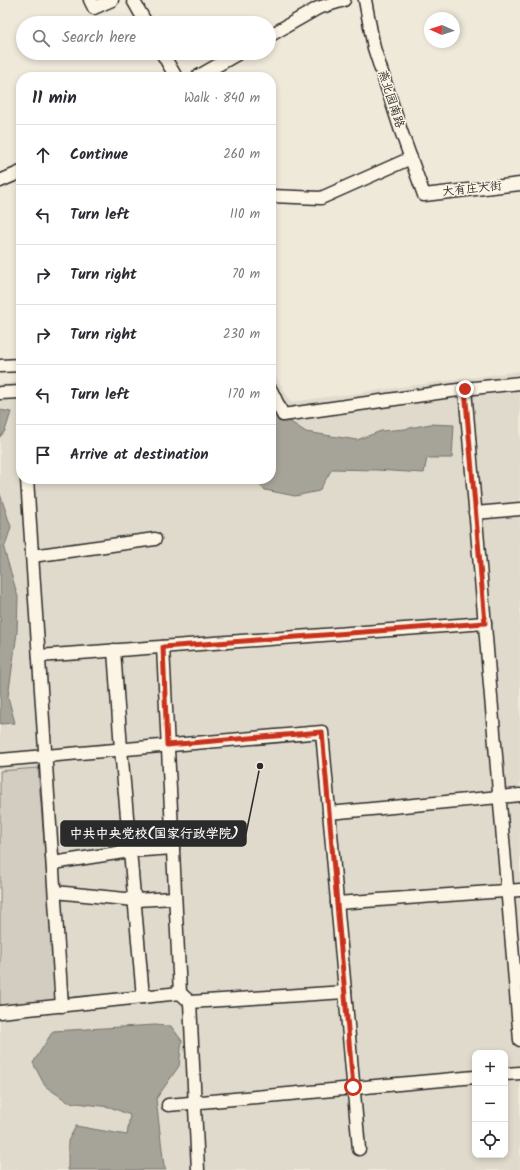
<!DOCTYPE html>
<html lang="en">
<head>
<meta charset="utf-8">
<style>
	:root { --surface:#fff; --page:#f7f7f7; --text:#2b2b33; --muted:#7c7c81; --line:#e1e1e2 }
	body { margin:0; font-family:Kalam,"LXGW WenKai TC",sans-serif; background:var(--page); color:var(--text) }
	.controls { position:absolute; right:12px; bottom:12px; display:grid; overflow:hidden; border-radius:8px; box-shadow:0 2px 6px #0003 }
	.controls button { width:36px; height:36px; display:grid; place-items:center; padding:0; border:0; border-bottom:1px solid var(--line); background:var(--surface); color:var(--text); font:20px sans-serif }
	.compass { position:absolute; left:424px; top:12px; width:36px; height:36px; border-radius:50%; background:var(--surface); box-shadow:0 2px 6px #0003; rotate:273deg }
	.stop { position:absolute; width:12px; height:12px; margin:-9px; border:3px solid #c8321e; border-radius:50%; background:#fff }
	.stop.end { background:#c8321e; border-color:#fff; box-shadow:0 1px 4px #0008 }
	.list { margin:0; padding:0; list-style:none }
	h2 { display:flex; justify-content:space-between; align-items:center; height:52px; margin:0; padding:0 16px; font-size:17px }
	h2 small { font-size:13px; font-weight:400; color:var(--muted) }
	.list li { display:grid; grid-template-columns:26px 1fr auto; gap:12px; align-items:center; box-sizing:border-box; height:60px; padding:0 16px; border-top:1px solid var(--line) }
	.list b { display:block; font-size:15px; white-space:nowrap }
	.list em { font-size:13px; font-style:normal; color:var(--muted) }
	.icon { flex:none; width:22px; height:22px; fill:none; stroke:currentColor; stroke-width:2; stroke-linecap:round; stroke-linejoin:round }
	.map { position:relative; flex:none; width:520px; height:1170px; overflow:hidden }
	.search { position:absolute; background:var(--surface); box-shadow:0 2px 6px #0003; left:16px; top:16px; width:260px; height:44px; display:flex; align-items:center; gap:10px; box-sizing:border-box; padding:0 14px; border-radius:22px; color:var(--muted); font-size:15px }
	.panel { position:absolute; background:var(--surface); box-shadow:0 2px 6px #0003; left:16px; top:72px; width:260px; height:412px; border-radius:16px }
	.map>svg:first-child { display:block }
	.built { fill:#e0dacc; fill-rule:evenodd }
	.green { fill:#d2cdc0; stroke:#7e7c76 }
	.water { fill:#a6a399; stroke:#75736d }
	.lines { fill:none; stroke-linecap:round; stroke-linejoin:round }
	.minor-casing { stroke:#2b2b2b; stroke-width:15 }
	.minor { stroke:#fcf5e5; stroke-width:12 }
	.route { stroke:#c8321e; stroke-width:5 }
	.labels { text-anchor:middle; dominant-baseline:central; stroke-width:3; stroke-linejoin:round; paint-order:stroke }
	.street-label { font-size:12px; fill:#2b2b2b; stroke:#fcf5e5 }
	.leader { fill:none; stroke:#2b2b2b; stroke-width:1.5 }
	.callout-dot { fill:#2b2b2b; stroke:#fcf5e5; stroke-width:1.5 }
	.callout { fill:#2b2b2b; stroke:#2b2b2b; stroke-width:1.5 }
	.callout-label { font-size:13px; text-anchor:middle; font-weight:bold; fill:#fff }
</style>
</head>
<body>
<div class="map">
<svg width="520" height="1170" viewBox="0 0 520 1170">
	<rect width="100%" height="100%" fill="#efe9da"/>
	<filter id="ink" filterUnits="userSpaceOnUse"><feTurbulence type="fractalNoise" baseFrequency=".025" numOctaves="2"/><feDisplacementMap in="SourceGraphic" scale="8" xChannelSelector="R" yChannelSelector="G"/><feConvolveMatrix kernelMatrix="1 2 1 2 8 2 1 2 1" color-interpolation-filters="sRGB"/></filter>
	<g filter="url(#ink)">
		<path class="built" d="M271,368l20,34 229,-31v799h-520v-785l21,-4v98h250zM475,1053h30v102h-30z"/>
		<path class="green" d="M38,768l19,234 -57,5v-236z"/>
		<g class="water">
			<path d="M271,409l35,23 51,8 24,-9 24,-2 25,-5 24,1 -2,33h-25l-3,15 -48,-3 -44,-1 -13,22 -24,5 -30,-6 -11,-11h17z"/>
			<path d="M0,410l11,2 -6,19 -5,6z"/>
			<path d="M0,494l11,33 -7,22 14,48 -1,36 -9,64 7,26 -15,1z"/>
			<path d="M155,1025l16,1 11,15 -3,25 -23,33 8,67 2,4h-98v-29l8,-15 51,9 3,-20 -20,-8 -42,-5 -23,-16 -12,-23 20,-32z"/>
		</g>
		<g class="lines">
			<defs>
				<g id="minor">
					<path d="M90,0l4,8 18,-8"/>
					<path d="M133,0l13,23"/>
					<path d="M365,0l9,48 27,83 23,64 96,-11"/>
					<path d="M269,36l49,-28 26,-8"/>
					<path d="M162,53l14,24"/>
					<path d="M197,77l42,-24"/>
					<path d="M0,181l21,-9"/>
					<path d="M271,196l50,2 90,-40"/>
					<path d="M0,366l21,-1"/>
					<path d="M465,389l55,651"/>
					<path d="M271,390l12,25 182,-26 55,-6"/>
					<path d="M0,393l21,-1"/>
					<path d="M27,479l35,527"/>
					<path d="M475,513l45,-4"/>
					<path d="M32,556l123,-17"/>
					<path d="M163,647l17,346"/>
					<path d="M114,650l7,99 22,248"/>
					<path d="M39,656l446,-33"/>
					<path d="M0,760l322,-28 37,417"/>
					<path d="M329,813l191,-18"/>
					<path d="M53,863l77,-12 43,-3"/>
					<path d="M55,892l80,8 40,-2"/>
					<path d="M337,903l183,-13"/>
					<path d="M190,1002l8,168"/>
					<path d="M0,1012l180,-19 10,9 155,-10"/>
					<path d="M505,1074l15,-1"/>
					<path d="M168,1105l307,-28"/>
				</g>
			</defs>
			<use href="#minor" class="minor-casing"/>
			<use href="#minor" class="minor"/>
		</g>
	</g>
	<g class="lines" filter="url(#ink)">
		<path class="route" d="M353,1087l-31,-355 -155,13 -4,-98 322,-24 -20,-234"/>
	</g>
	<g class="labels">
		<g class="street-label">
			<text transform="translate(391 99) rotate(72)">燕北园南路</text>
			<text transform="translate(472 189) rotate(-6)">大有庄大街</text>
		</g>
	</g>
	<path class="leader" d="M260 766L246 834"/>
	<circle class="callout-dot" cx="260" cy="766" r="4"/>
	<rect class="callout" x="61" y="821" width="185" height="25" rx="4"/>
	<g class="callout-label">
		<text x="154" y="838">中共中央党校(国家行政学院)</text>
	</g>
</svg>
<div class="controls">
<button>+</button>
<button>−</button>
<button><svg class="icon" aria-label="locate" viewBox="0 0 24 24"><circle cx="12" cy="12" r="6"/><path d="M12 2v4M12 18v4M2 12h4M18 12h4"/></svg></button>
</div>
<svg class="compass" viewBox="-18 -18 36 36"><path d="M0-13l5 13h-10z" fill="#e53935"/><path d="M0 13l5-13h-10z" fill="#7c7c81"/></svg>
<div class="stop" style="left:353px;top:1087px"></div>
<div class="stop end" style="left:465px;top:389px"></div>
<div class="search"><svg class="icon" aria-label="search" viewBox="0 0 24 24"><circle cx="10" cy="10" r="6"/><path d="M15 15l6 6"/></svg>Search here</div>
<section class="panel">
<h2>11 min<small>Walk · 840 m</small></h2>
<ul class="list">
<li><svg class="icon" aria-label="ahead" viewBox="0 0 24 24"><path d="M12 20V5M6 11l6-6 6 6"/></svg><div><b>Continue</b></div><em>260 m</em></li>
<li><svg class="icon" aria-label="left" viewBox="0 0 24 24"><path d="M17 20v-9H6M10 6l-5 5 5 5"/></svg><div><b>Turn left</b></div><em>110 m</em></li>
<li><svg class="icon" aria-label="right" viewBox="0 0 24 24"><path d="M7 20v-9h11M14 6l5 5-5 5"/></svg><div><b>Turn right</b></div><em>70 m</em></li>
<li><svg class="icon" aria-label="right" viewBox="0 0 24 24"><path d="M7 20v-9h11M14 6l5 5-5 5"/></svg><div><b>Turn right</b></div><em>230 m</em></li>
<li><svg class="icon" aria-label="left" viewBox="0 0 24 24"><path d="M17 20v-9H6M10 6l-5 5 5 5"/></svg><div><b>Turn left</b></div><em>170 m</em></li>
<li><svg class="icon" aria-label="arrive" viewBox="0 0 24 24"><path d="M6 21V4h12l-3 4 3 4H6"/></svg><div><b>Arrive at destination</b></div></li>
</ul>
</section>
</div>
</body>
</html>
